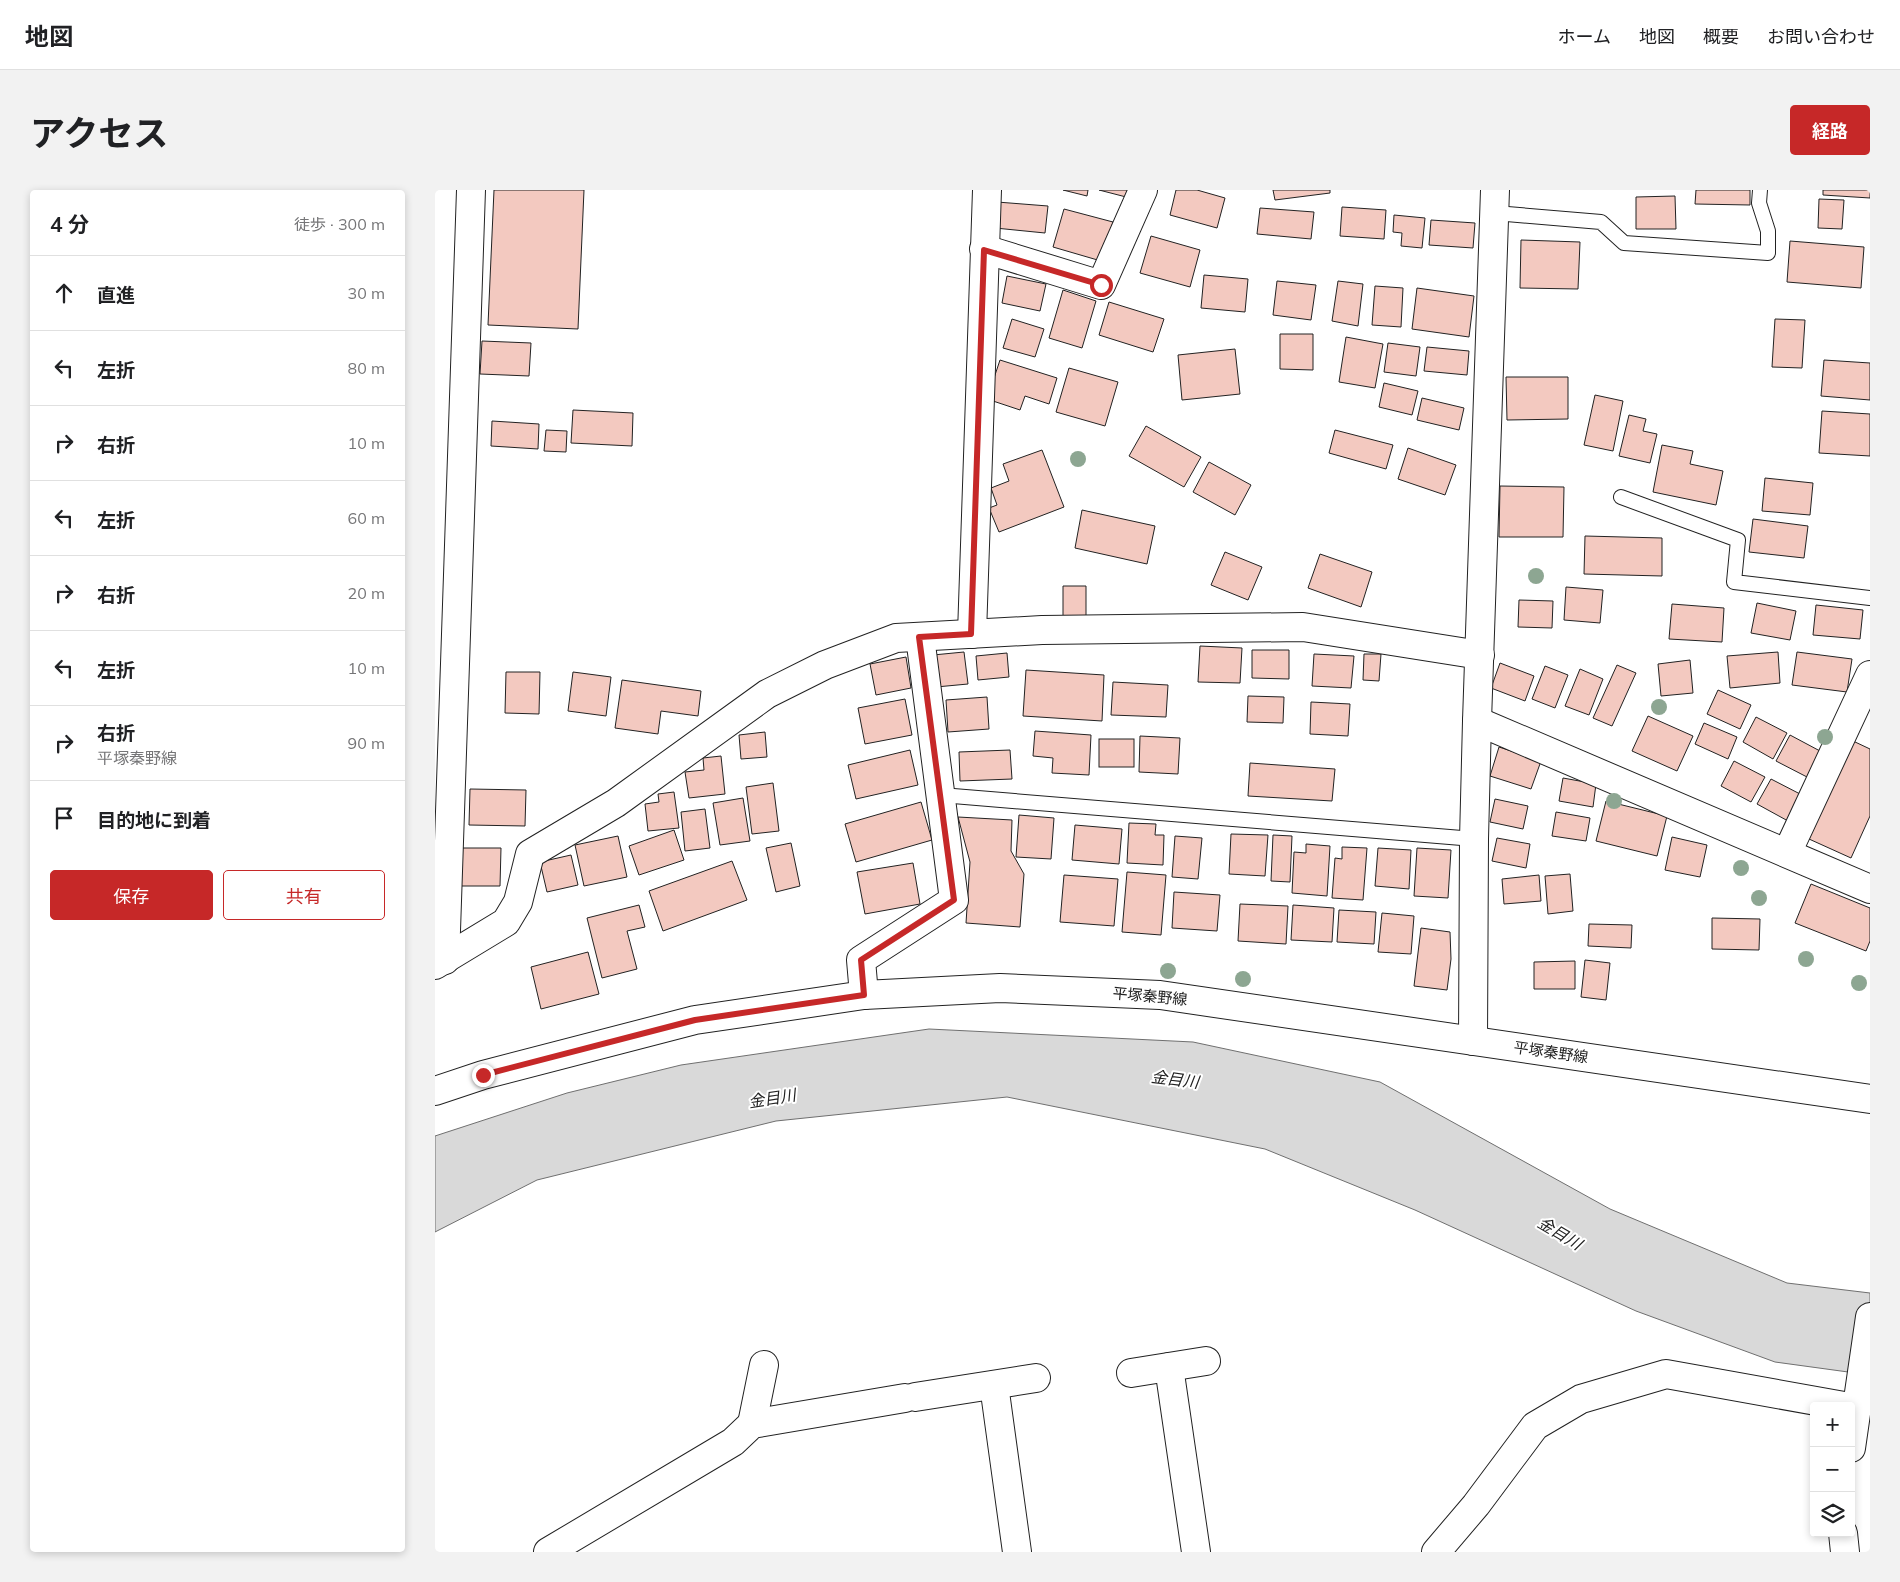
<!DOCTYPE html>
<html lang="ja">
<head>
<meta charset="utf-8">
<style>
	:root { --surface:#fff; --page:#f2f2f2; --text:#202124; --muted:#757577; --line:#e0e0e0; --accent:#c62828 }
	body { margin:0; font-family:Mulish,"Noto Sans JP",sans-serif; background:var(--page); color:var(--text) }
	.controls { position:absolute; right:15px; bottom:15px; display:grid; overflow:hidden; border-radius:5px; box-shadow:0 2px 8px #0003 }
	.controls button { width:45px; height:45px; display:grid; place-items:center; padding:0; border:0; border-bottom:1px solid var(--line); background:var(--surface); color:var(--text); font:25px sans-serif }
	.stop { position:absolute; width:15px; height:15px; margin:-11px; border:4px solid #c62828; border-radius:50%; background:#fff }
	.stop.end { background:#c62828; border-color:#fff; box-shadow:0 1px 5px #0008 }
	.list { margin:0; padding:0; list-style:none }
	h2 { display:flex; justify-content:space-between; align-items:center; height:65px; margin:0; padding:0 20px; font-size:21px }
	h2 small { font-size:16px; font-weight:400; color:var(--muted) }
	.list li { display:grid; grid-template-columns:32px 1fr auto; gap:15px; align-items:center; box-sizing:border-box; height:75px; padding:0 20px; border-top:1px solid var(--line) }
	.list b { display:block; font-size:19px; white-space:nowrap }
	.list p { margin:0; font-size:16px; white-space:nowrap; color:var(--muted) }
	.list em { font-size:16px; font-style:normal; color:var(--muted) }
	.actions { display:flex; gap:10px; padding:15px 20px }
	.actions a { flex:1; padding:11px 0; border:1px solid var(--accent); border-radius:5px; text-align:center; font-size:18px; color:var(--accent) }
	.actions .main { background:var(--accent); color:#fff }
	.icon { flex:none; width:28px; height:28px; fill:none; stroke:currentColor; stroke-width:2; stroke-linecap:round; stroke-linejoin:round }
	.map { position:relative; flex:none; width:1435px; height:1362px; overflow:hidden; border-radius:5px }
	header { display:flex; align-items:center; gap:30px; box-sizing:border-box; height:70px; padding:0 25px; background:var(--surface); border-bottom:1px solid var(--line) }
	header strong { font-size:24px }
	nav { display:flex; gap:28px; margin-inline-start:auto; font-size:18px }
	.intro { display:flex; align-items:center; justify-content:space-between; box-sizing:border-box; height:120px; padding:0 30px }
	h1 { margin:0; font-size:35px }
	.button { padding:12px 22px; border-radius:5px; background:var(--accent); color:#fff; font-size:18px; font-weight:700 }
	main { display:flex; gap:30px; padding:0 30px }
	aside { flex:1; background:var(--surface); border-radius:5px; box-shadow:0 2px 8px #0003 }
	.map>svg:first-child { display:block }
	.water { fill:#d9d9d9; stroke:#6f6f6f }
	.building { fill:#f3c9c0; stroke:#222 }
	.lines { fill:none; stroke-linecap:round; stroke-linejoin:round }
	.service-casing { stroke:#222; stroke-width:16 }
	.minor-casing { stroke:#222; stroke-width:30 }
	.primary-casing { stroke:#222; stroke-width:30 }
	.service { stroke:#fff; stroke-width:14 }
	.minor { stroke:#fff; stroke-width:28 }
	.primary { stroke:#fff; stroke-width:28 }
	.tree { fill:#8da692 }
	.route { stroke:#c62828; stroke-width:6 }
	.labels { text-anchor:middle; dominant-baseline:central; stroke-width:4; stroke-linejoin:round; paint-order:stroke }
	.street-label { font-size:15px; fill:#222; stroke:#fff }
	.water-label { font-size:16px; font-style:italic; fill:#222; stroke:#fff }
</style>
</head>
<body>
<header>
<strong>地図</strong>
<nav><a>ホーム</a><a>地図</a><a>概要</a><a>お問い合わせ</a></nav>
</header>
<div class="intro"><h1>アクセス</h1><a class="button">経路</a></div>
<main>
<aside>
<h2>4 分<small>徒歩 · 300 m</small></h2>
<ul class="list">
<li><svg class="icon" aria-label="ahead" viewBox="0 0 24 24"><path d="M12 20V5M6 11l6-6 6 6"/></svg><div><b>直進</b></div><em>30 m</em></li>
<li><svg class="icon" aria-label="left" viewBox="0 0 24 24"><path d="M17 20v-9H6M10 6l-5 5 5 5"/></svg><div><b>左折</b></div><em>80 m</em></li>
<li><svg class="icon" aria-label="right" viewBox="0 0 24 24"><path d="M7 20v-9h11M14 6l5 5-5 5"/></svg><div><b>右折</b></div><em>10 m</em></li>
<li><svg class="icon" aria-label="left" viewBox="0 0 24 24"><path d="M17 20v-9H6M10 6l-5 5 5 5"/></svg><div><b>左折</b></div><em>60 m</em></li>
<li><svg class="icon" aria-label="right" viewBox="0 0 24 24"><path d="M7 20v-9h11M14 6l5 5-5 5"/></svg><div><b>右折</b></div><em>20 m</em></li>
<li><svg class="icon" aria-label="left" viewBox="0 0 24 24"><path d="M17 20v-9H6M10 6l-5 5 5 5"/></svg><div><b>左折</b></div><em>10 m</em></li>
<li><svg class="icon" aria-label="right" viewBox="0 0 24 24"><path d="M7 20v-9h11M14 6l5 5-5 5"/></svg><div><b>右折</b><p>平塚秦野線</p></div><em>90 m</em></li>
<li><svg class="icon" aria-label="arrive" viewBox="0 0 24 24"><path d="M6 21V4h12l-3 4 3 4H6"/></svg><div><b>目的地に到着</b></div></li>
</ul>
<div class="actions"><a class="main">保存</a><a>共有</a></div>
</aside>
<div class="map">
<svg width="1435" height="1362" viewBox="0 0 1435 1362">
	<rect width="100%" height="100%" fill="#fff"/>
	<path class="water" d="M494,839l264,13 187,40 230,127 177,74 83,10v82l-95,-13 -139,-51 -221,-101 -150,-61 -258,-52 -231,24 -239,59 -102,52v-96l132,-43 114,-28z"/>
	<g class="building">
		<path d="M59,0h90l-6,139 -90,-4z"/>
		<path d="M628,0h25l-1,6z"/>
		<path d="M664,0h33l-2,8z"/>
		<path d="M741,0h21l28,8 -8,30 -47,-13z"/>
		<path d="M838,0h57v3l-55,7z"/>
		<path d="M1261,0h54v15l-55,-1z"/>
		<path d="M1388,0h47v8l-47,-3z"/>
		<path d="M1240,6l1,33h-40v-32z"/>
		<path d="M1384,9l25,1 -2,29 -24,-1z"/>
		<path d="M562,12l51,4 -3,27 -50,-5z"/>
		<path d="M907,17l44,3 -2,29 -44,-3z"/>
		<path d="M825,18l54,4 -3,27 -54,-5z"/>
		<path d="M629,19l49,13 -12,39 -48,-14z"/>
		<path d="M959,25l31,3 -3,30 -21,-2 1,-13 -9,-1z"/>
		<path d="M996,30l44,3 -2,25 -44,-3z"/>
		<path d="M716,46l49,14 -10,37 -50,-14z"/>
		<path d="M1086,50l59,2 -2,47 -58,-1z"/>
		<path d="M1355,51l74,6 -3,41 -74,-6z"/>
		<path d="M769,85l44,4 -3,33 -44,-4z"/>
		<path d="M572,86l39,8 -6,27 -38,-8z"/>
		<path d="M842,91l39,4 -5,35 -38,-5z"/>
		<path d="M903,91l25,3 -5,42 -26,-5z"/>
		<path d="M940,96l28,2 -2,39 -29,-2z"/>
		<path d="M982,98l57,8 -5,41 -57,-8z"/>
		<path d="M628,100l33,11 -14,47 -33,-10z"/>
		<path d="M674,112l55,17 -11,33 -54,-17z"/>
		<path d="M577,129l32,10 -9,28 -32,-9z"/>
		<path d="M1340,129l30,1 -3,48 -30,-1z"/>
		<path d="M845,144h33v36l-33,-1z"/>
		<path d="M911,147l37,7 -8,44 -36,-6z"/>
		<path d="M47,151l49,2 -2,33 -49,-2z"/>
		<path d="M953,153l32,4 -4,29 -32,-4z"/>
		<path d="M992,157l42,4 -2,24 -43,-4z"/>
		<path d="M800,159l5,45 -58,6 -4,-45z"/>
		<path d="M565,170l57,18 -8,26 -24,-8 -5,14 -33,-11z"/>
		<path d="M1389,170l46,3v37l-49,-4z"/>
		<path d="M634,178l49,14 -13,44 -49,-14z"/>
		<path d="M1071,187h62v42l-61,1z"/>
		<path d="M949,193l34,8 -6,24 -33,-8z"/>
		<path d="M1160,205l28,6 -10,50 -29,-6z"/>
		<path d="M987,208l42,10 -5,22 -42,-10z"/>
		<path d="M138,220l60,3 -1,33 -61,-3z"/>
		<path d="M1387,221l48,3v42l-51,-3z"/>
		<path d="M1194,225l17,4 -3,12 14,3 -7,29 -31,-7z"/>
		<path d="M57,231l47,3 -1,25 -47,-3z"/>
		<path d="M711,236l55,31 -17,30 -55,-31z"/>
		<path d="M111,240l21,1 -1,21 -22,-1z"/>
		<path d="M900,240l58,15 -7,24 -57,-16z"/>
		<path d="M1227,255l31,6 -3,13 33,7 -7,34 -63,-13z"/>
		<path d="M973,258l48,17 -11,30 -47,-16z"/>
		<path d="M607,260l22,57 -65,25 -10,-24 8,-3 -6,-17 18,-7 -6,-17z"/>
		<path d="M774,272l42,23 -16,30 -42,-23z"/>
		<path d="M1330,288l48,5 -3,32 -48,-4z"/>
		<path d="M1065,296l64,1 -1,50h-64z"/>
		<path d="M647,320l73,16 -8,38 -72,-16z"/>
		<path d="M1318,329l55,7 -4,32 -55,-6z"/>
		<path d="M1150,346l77,2v38l-78,-2z"/>
		<path d="M790,362l37,15 -14,33 -37,-15z"/>
		<path d="M885,364l52,18 -11,35 -53,-19z"/>
		<path d="M628,396h23v32l-23,1z"/>
		<path d="M1131,397l37,3 -3,33 -36,-3z"/>
		<path d="M1084,410l34,1 -1,27 -34,-1z"/>
		<path d="M1322,413l39,8 -6,29 -39,-7z"/>
		<path d="M1237,414l52,4 -2,34 -53,-3z"/>
		<path d="M1381,415l47,5 -3,29 -47,-4z"/>
		<path d="M765,456l42,2 -2,35 -42,-1z"/>
		<path d="M817,460h37v29l-37,-1z"/>
		<path d="M529,462l4,32 -32,3 -3,-32z"/>
		<path d="M1343,462l2,31 -50,5 -3,-32z"/>
		<path d="M1362,462l55,7 -5,33 -55,-7z"/>
		<path d="M572,463l2,24 -31,3 -2,-24z"/>
		<path d="M879,464l40,2 -3,32 -39,-2z"/>
		<path d="M929,464h17l-2,27 -16,-1z"/>
		<path d="M471,467l5,31 -35,7 -6,-31z"/>
		<path d="M1255,470l3,33 -32,3 -3,-32z"/>
		<path d="M1065,473l34,13 -9,25 -34,-13z"/>
		<path d="M1182,475l19,8 -24,53 -19,-8z"/>
		<path d="M1110,476l23,9 -13,33 -23,-9z"/>
		<path d="M1145,479l23,10 -14,36 -24,-9z"/>
		<path d="M591,480l78,5 -2,46 -79,-5z"/>
		<path d="M71,482h34l-1,42 -34,-1z"/>
		<path d="M138,482l38,5 -5,39 -38,-5z"/>
		<path d="M187,490l79,11 -3,25 -37,-5 -3,23 -43,-6z"/>
		<path d="M678,492l55,3 -2,32 -55,-2z"/>
		<path d="M1283,500l33,15 -11,24 -33,-15z"/>
		<path d="M813,506l36,1 -1,26 -36,-1z"/>
		<path d="M552,507l2,32 -41,3 -2,-32z"/>
		<path d="M470,509l7,36 -47,9 -7,-36z"/>
		<path d="M876,512l39,2 -2,32 -38,-2z"/>
		<path d="M1213,526l45,20 -16,35 -45,-20z"/>
		<path d="M1321,527l31,16 -14,26 -30,-17z"/>
		<path d="M1269,533l33,14 -9,22 -33,-15z"/>
		<path d="M600,541l56,4 -2,40 -37,-2 1,-15 -20,-2z"/>
		<path d="M330,542l2,25 -26,2 -2,-24z"/>
		<path d="M1355,545l30,16 -13,26 -31,-16z"/>
		<path d="M705,546l40,2 -2,36 -39,-2z"/>
		<rect x="664" y="549" width="35" height="28"/>
		<path d="M1418,551l17,8v67l-19,42 -42,-19z"/>
		<path d="M1064,557l42,14 -10,28 -41,-13z"/>
		<path d="M475,560l8,35 -62,14 -8,-34z"/>
		<path d="M575,560l2,29 -52,2 -1,-29z"/>
		<path d="M286,566l4,38 -36,4 -4,-26 19,-2 -1,-12z"/>
		<path d="M1299,571l31,16 -14,25 -30,-16z"/>
		<path d="M815,573l85,6 -3,32 -84,-5z"/>
		<path d="M1128,588l33,6 -3,23 -34,-6z"/>
		<path d="M1336,589l31,16 -14,26 -31,-17z"/>
		<path d="M338,593l6,48 -27,3 -6,-47z"/>
		<path d="M35,599l56,1 -1,36 -56,-1z"/>
		<path d="M239,602l5,36 -31,3 -3,-27 14,-2 -1,-8z"/>
		<path d="M308,608l7,43 -30,4 -7,-42z"/>
		<path d="M1060,609l33,7 -5,23 -33,-7z"/>
		<path d="M1171,611l61,15 -10,40 -61,-15z"/>
		<path d="M486,612l11,38 -76,22 -11,-38z"/>
		<path d="M270,619l5,39 -25,3 -4,-39z"/>
		<path d="M1121,622l34,6 -4,23 -34,-5z"/>
		<path d="M584,625l35,3 -3,41 -35,-2z"/>
		<path d="M523,627l54,3 -1,31 13,23 -4,53 -54,-4 4,-61z"/>
		<path d="M694,633l27,1 -1,11h9l-1,30 -36,-2z"/>
		<path d="M640,635l47,4 -3,35 -47,-4z"/>
		<path d="M239,640l10,30 -45,15 -10,-29z"/>
		<path d="M796,644l37,1 -3,41 -36,-2z"/>
		<path d="M838,645l19,1 -2,46 -19,-1z"/>
		<path d="M183,646l9,41 -43,9 -9,-41z"/>
		<path d="M740,646l27,2 -4,41 -26,-2z"/>
		<path d="M1237,647l35,8 -7,32 -35,-7z"/>
		<path d="M1062,648l33,6 -4,24 -34,-7z"/>
		<path d="M356,653l9,43 -24,6 -10,-44z"/>
		<path d="M871,654l24,2 -3,50 -35,-3 2,-41 12,1z"/>
		<path d="M907,657l25,1 -4,52 -31,-2 3,-40 7,1z"/>
		<path d="M25,658h41l-1,38h-40z"/>
		<path d="M943,658l33,2 -2,39 -34,-3z"/>
		<path d="M982,658l34,2 -3,48 -34,-2z"/>
		<path d="M136,665l7,30 -31,7 -7,-30z"/>
		<path d="M297,671l15,39 -84,31 -14,-40z"/>
		<path d="M478,673l7,41 -55,10 -8,-42z"/>
		<path d="M692,682l39,3 -5,60 -39,-3z"/>
		<path d="M1135,684l3,37 -25,3 -3,-38z"/>
		<path d="M629,685l54,4 -4,47 -54,-4z"/>
		<path d="M1104,685l2,26 -37,3 -2,-25z"/>
		<path d="M1376,694l59,24v33l-4,10 -71,-28z"/>
		<path d="M739,702l46,3 -3,36 -45,-3z"/>
		<path d="M805,714l48,2 -2,38 -48,-3z"/>
		<path d="M204,715l6,22 -18,4 10,38 -35,9 -15,-60z"/>
		<path d="M858,715l41,3 -2,34 -41,-2z"/>
		<path d="M904,720l37,2 -2,32 -37,-2z"/>
		<path d="M947,723l32,3 -3,38 -33,-2z"/>
		<path d="M1277,728l48,1 -1,31 -47,-1z"/>
		<path d="M1154,734l43,1 -1,23 -43,-2z"/>
		<path d="M986,738l29,4 1,27 -4,31 -33,-4z"/>
		<path d="M153,762l11,42 -58,15 -10,-42z"/>
		<path d="M1150,770l25,3 -4,37 -25,-3z"/>
		<path d="M1140,771v28h-41v-27z"/>
	</g>
	<g class="lines">
		<defs>
			<g id="service">
				<path d="M1060,23l106,9 23,21 144,10v-22l-9,-28 1,-13"/>
				<path d="M1186,307l117,43 -4,42 136,16"/>
				<path d="M506,605l533,44"/>
			</g>
			<g id="minor">
				<path d="M549,59l117,36 42,-95"/>
				<path d="M537,444l15,-444"/>
				<path d="M1042,531l393,168"/>
				<path d="M1352,663l83,-178"/>
				<path d="M10,770l26,-770"/>
				<path d="M0,775l71,-43 12,-20 12,-48 86,-51 151,-109 58,-29 71,-27 146,-8 261,-3 177,28"/>
				<path d="M429,805l-3,-35 93,-60 -34,-263"/>
				<path d="M1038,851l1,-202 3,-118 18,-531"/>
				<path d="M734,1177l27,185"/>
				<path d="M696,1183l75,-12"/>
				<path d="M559,1195l23,167"/>
				<path d="M480,1207l121,-19"/>
				<path d="M317,1234l12,-59"/>
				<path d="M113,1362l185,-110 19,-18 153,-26"/>
				<path d="M1001,1362l40,-47 59,-79 46,-27 85,-25 178,32"/>
			</g>
			<g id="primary">
				<path d="M0,901l48,-16 212,-55 169,-25 136,-7 160,7 710,104"/>
				<path d="M1416,1258l19,-131"/>
				<path d="M1408,1343l2,19"/>
			</g>
		</defs>
		<use href="#service" class="service-casing"/>
		<use href="#minor" class="minor-casing"/>
		<use href="#primary" class="primary-casing"/>
		<use href="#service" class="service"/>
		<use href="#minor" class="minor"/>
		<use href="#primary" class="primary"/>
	</g>
	<g class="tree">
		<circle cx="643" cy="269" r="8"/>
		<circle cx="1101" cy="386" r="8"/>
		<circle cx="1224" cy="517" r="8"/>
		<circle cx="1390" cy="547" r="8"/>
		<circle cx="1179" cy="611" r="8"/>
		<circle cx="1306" cy="678" r="8"/>
		<circle cx="1324" cy="708" r="8"/>
		<circle cx="1371" cy="769" r="8"/>
		<circle cx="733" cy="781" r="8"/>
		<circle cx="808" cy="789" r="8"/>
		<circle cx="1424" cy="793" r="8"/>
	</g>
	<g class="lines">
		<path class="route" d="M48,885l212,-55 169,-25 -3,-35 93,-60 -35,-263 52,-3 13,-384 117,35"/>
	</g>
	<g class="labels">
		<g class="street-label">
			<text transform="translate(715 806) rotate(5)">平塚秦野線</text>
			<text transform="translate(1116 862) rotate(8)">平塚秦野線</text>
		</g>
		<g class="water-label">
			<text transform="translate(740 889) rotate(7)">金目川</text>
			<text transform="translate(337 908) rotate(-9)">金目川</text>
			<text transform="translate(1125 1043) rotate(31)">金目川</text>
		</g>
	</g>
</svg>
<div class="controls">
<button>+</button>
<button>−</button>
<button><svg class="icon" aria-label="layers" viewBox="0 0 24 24"><path d="M12 4l9 5-9 5-9-5zM3 14l9 5 9-5"/></svg></button>
</div>
<div class="stop" style="left:666px;top:95px"></div>
<div class="stop end" style="left:48px;top:885px"></div>
</div>
</main>
</body>
</html>
